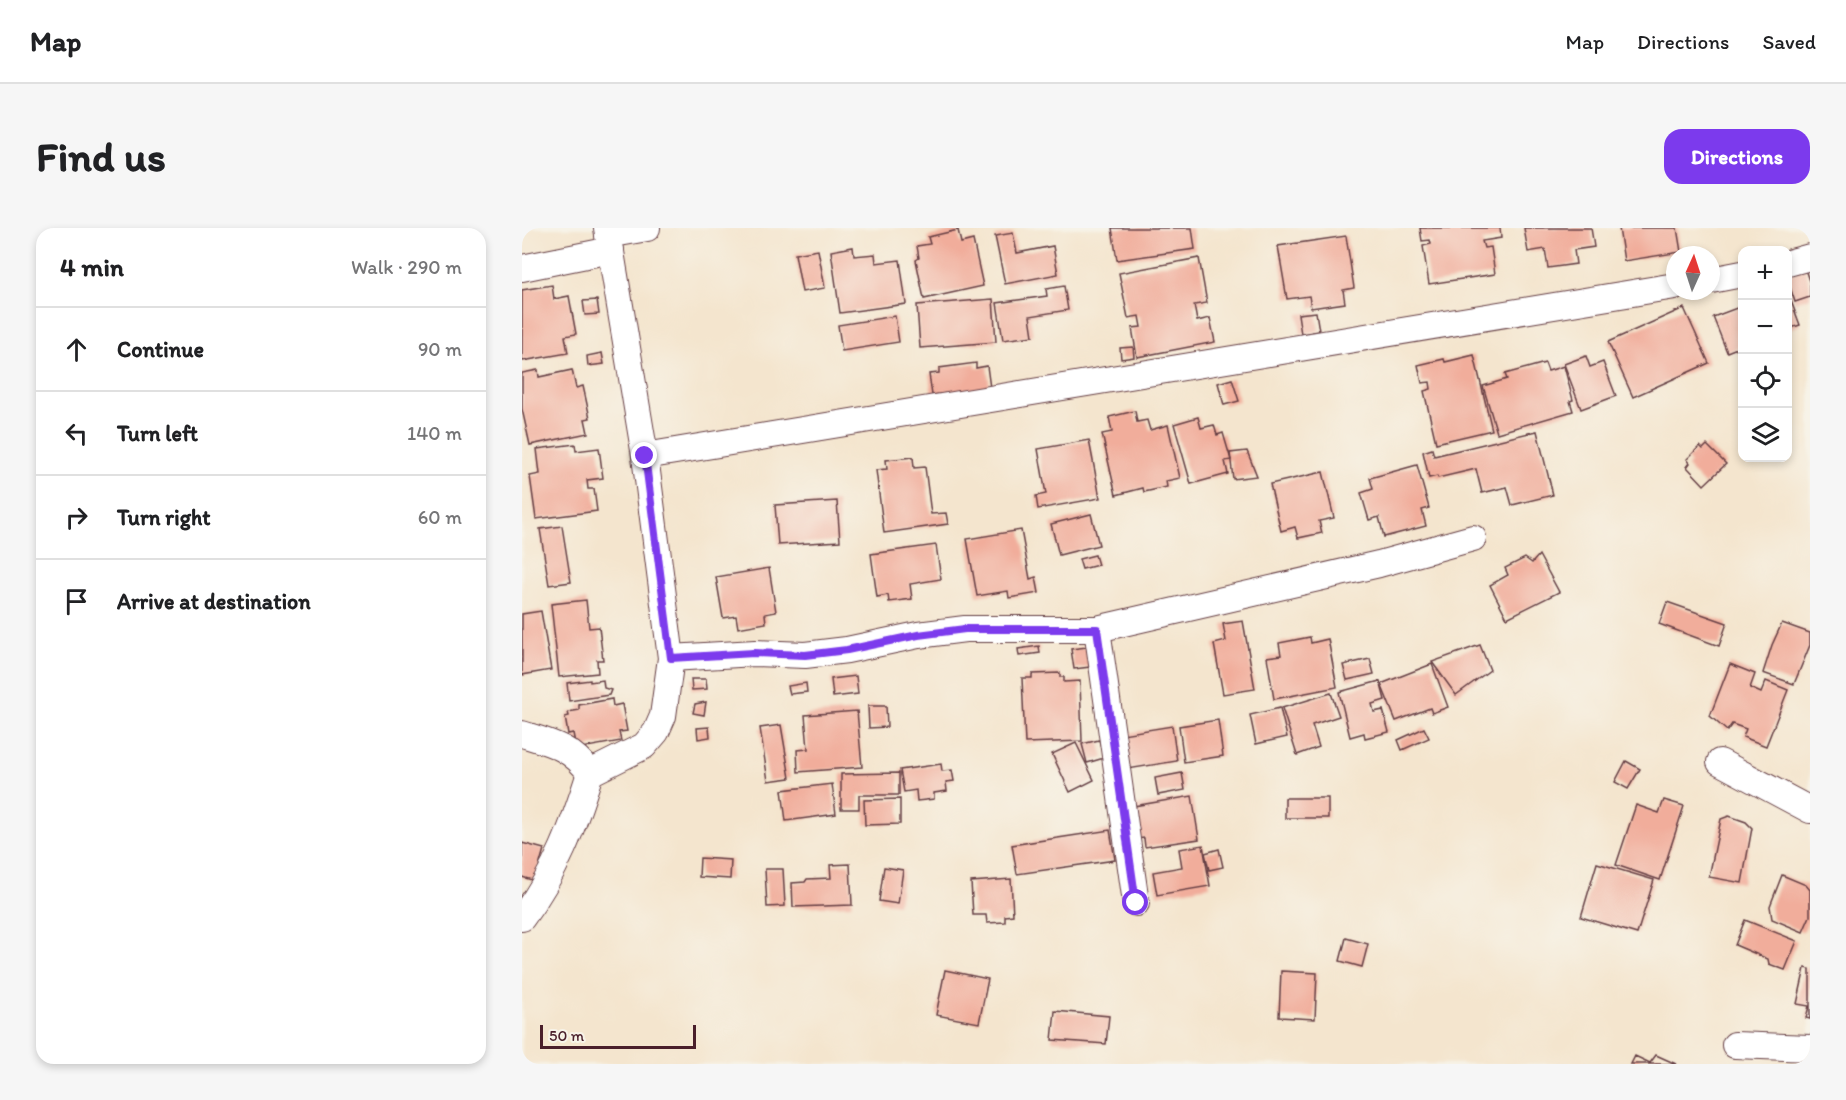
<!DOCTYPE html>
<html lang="en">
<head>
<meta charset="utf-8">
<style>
	:root { --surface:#fff; --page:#f6f6f6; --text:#202124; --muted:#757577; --line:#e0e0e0; --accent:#7c3aed }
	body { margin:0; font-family:Itim,sans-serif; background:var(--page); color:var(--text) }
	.controls { position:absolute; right:18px; top:18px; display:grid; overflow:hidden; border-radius:12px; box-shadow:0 3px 9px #0003 }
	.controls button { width:54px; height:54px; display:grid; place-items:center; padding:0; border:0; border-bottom:2px solid var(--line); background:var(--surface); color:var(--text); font:30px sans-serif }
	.compass { position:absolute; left:1144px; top:18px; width:54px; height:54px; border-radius:50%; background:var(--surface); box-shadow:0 3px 9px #0003; rotate:3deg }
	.scale { position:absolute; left:18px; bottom:15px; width:156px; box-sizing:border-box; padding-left:6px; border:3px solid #4a1f2b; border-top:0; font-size:16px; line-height:21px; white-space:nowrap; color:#4a1f2b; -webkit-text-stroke:4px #f7f3e8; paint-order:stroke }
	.stop { position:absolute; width:18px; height:18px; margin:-14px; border:4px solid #7c3aed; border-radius:50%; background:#fff }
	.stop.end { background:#7c3aed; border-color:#fff; box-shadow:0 2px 6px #0008 }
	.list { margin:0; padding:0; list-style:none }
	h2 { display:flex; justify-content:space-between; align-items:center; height:78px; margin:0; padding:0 24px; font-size:26px }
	h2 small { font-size:20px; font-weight:400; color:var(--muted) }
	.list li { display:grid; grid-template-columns:39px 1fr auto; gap:18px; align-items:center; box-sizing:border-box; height:84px; padding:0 24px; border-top:2px solid var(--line) }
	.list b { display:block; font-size:22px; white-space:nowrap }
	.list em { font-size:20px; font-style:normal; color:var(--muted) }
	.icon { flex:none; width:33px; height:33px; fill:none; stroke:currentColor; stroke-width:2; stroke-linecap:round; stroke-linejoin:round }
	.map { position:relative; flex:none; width:1288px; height:836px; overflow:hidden; border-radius:18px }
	header { display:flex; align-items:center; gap:36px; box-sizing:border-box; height:84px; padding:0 30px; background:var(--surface); border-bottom:2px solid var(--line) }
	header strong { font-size:28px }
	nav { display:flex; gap:33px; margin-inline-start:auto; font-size:21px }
	.intro { display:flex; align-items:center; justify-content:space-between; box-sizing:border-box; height:144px; padding:0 36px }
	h1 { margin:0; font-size:42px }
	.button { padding:15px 27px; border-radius:18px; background:var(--accent); color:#fff; font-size:21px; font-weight:700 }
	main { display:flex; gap:36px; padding:0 36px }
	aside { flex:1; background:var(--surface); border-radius:18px; box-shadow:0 3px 9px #0003 }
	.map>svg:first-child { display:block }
	.building { fill:#f1ad9b }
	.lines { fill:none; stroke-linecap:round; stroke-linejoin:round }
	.minor-casing { stroke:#643d43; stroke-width:28 }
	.minor { stroke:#fff; stroke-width:26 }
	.route { stroke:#7c3aed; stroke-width:8 }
</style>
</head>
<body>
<header>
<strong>Map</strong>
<nav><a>Map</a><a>Directions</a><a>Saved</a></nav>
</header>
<div class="intro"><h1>Find us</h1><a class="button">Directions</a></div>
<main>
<aside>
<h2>4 min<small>Walk · 290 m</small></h2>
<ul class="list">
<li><svg class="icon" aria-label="ahead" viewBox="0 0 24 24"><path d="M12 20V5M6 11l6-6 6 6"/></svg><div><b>Continue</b></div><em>90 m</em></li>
<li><svg class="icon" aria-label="left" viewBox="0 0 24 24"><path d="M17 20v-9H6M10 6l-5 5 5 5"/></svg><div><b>Turn left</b></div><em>140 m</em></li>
<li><svg class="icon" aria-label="right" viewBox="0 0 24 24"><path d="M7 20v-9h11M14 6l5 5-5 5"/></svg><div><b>Turn right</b></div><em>60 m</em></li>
<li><svg class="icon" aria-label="arrive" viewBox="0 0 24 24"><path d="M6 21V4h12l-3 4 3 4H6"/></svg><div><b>Arrive at destination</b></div></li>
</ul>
</aside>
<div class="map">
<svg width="1288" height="836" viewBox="0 0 1288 836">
	<rect width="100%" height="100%" fill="#f7f3e8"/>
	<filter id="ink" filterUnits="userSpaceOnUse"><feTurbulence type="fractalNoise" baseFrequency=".0167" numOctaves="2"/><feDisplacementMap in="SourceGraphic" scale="12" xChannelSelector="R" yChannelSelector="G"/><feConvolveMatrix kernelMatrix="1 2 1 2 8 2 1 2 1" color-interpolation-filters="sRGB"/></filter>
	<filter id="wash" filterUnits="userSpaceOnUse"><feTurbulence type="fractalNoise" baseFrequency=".008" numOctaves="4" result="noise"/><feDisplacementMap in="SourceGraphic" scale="24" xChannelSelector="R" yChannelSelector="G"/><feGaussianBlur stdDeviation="1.35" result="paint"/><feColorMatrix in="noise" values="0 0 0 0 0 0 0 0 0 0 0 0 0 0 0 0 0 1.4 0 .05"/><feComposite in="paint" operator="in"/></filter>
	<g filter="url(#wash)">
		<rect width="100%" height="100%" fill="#f4e5ce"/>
		<g id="blocks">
			<g class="building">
				<path d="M590,0h80l3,21 -78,11z"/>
				<path d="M898,0h80l1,10 -19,3 2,7 7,-1 4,27 -66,10 -6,-38 8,-2 -1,-4 -8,1z"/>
				<path d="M1002,0h67l3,19 -20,3 2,14 -28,4 -3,-19 -17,3z"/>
				<path d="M1097,0h58l4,24 -57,9z"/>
				<path d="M436,2l3,13 12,-3 10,46 -59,13 -8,-39 3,-2 -2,-12 13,-2 -2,-7z"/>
				<path d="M491,5l4,20 36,-7 5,28 -53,10 -10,-48z"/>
				<path d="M824,8l8,52 -11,2 2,13 -34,5 -2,-12 -22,3 -9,-53z"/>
				<path d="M331,19l1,9 21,-2 1,9 24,-3 6,44 -66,9 -9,-62z"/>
				<path d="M296,22l7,38 -23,4 -7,-38z"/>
				<path d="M677,30l8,45 -13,2 3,16 13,-3 5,24 -78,15 -5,-29 9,-1 -2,-11 -11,2 -9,-45z"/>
				<path d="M1283,41l5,15v13l-15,5 -7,-21v-6z"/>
				<path d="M30,57l2,14 15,-3 7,38 -11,2 3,17 -46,8v-71z"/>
				<path d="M542,58l4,24 -38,6 3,20 -30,4 -6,-37 50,-7 -1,-7z"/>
				<path d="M1266,65l12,32 -12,4z"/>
				<path d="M471,71l3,43 -76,6 -3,-43z"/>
				<path d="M75,72l2,14 -14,1 -2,-14z"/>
				<path d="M1220,78v40l-15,6 -14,-35z"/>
				<path d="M1162,80l25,55 -76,34 -25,-55z"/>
				<path d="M794,84l3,19 -18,3 -3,-20z"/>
				<path d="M373,88l4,26 -57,9 -4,-26z"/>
				<path d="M611,119l1,10 -13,2 -1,-11z"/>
				<path d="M80,125l2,11 -16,2 -1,-10z"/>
				<path d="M952,127l18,75 -56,13 -12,-52 7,-2 -1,-7 -8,1 -4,-18 26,-6 1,3z"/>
				<path d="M1064,128l4,11 13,-5 13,34 -35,13 -17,-45z"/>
				<path d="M454,135v5l11,-2 3,22 -58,7 -3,-21 10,-1v-5z"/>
				<path d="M1023,135l3,8 16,-5 9,34 -3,1 3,10 -76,22 -14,-47 24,-7 -2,-5z"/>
				<path d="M16,142l1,7 33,-7 4,18 7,-2 7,32 -5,1 3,14 -58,12 -8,-36v-36z"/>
				<path d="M710,151l7,22 -15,4 -6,-22z"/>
				<path d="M613,183l2,11 10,-2 3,10 18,-5 12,53 -14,3 1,6 -23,5 -1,-4 -27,7 -14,-61 10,-2 -3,-15z"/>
				<path d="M676,189l3,11 13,-3 3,10 6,-2 8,27 -6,1 3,13 -37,10 -17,-60z"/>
				<path d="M1015,203l16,64 -41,10 -5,-18 -25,6 -6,-24 -38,9 -1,-2 -8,2 -6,-26 9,-3 2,7z"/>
				<path d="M567,212l11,58 -62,11 -2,-13 10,-2 -8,-45z"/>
				<path d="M53,216l1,7 23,-3 4,30 -16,2 1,9h6l3,22 -61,8 -6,-43 10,-2 -3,-25z"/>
				<path d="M1185,217l19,19 -22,21 -17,-18 3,-4 -3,-4 13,-13 3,3z"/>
				<path d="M725,223l10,25 -24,3 -3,-26z"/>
				<path d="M391,229l1,11 11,-1 6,47 15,-1 2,11 -64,9 -8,-63 11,-1 -1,-9z"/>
				<path d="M895,237l12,43 -7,2 4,16 -42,11 -5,-20 -10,3 -8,-27 12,-4 -3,-11z"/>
				<path d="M801,244l11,46 -15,3 3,12 -24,5 -3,-11 -14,4 -11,-47z"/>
				<path d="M315,273l3,40 -62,4 -3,-40z"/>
				<path d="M569,286l8,31 -40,10 -8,-31z"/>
				<path d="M40,298l9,56 -22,3 -9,-56z"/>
				<path d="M499,302l9,49 6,-2 3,16 -30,5 -1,-7 -31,5 -10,-57z"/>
				<path d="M414,317l5,34 -31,5 2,15 -23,3 -1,-7 -11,2 -6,-43z"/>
				<path d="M573,327l3,10 -16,4 -3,-10z"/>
				<path d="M1017,327l20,37 -52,26 -17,-33 18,-10 -3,-7 20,-10 7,5z"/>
				<path d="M247,340l7,44 -11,2 1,9 -28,5 -2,-12 -13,2 -7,-41z"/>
				<path d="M64,372l3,28 10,-1 4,33h-6l1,13 -39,4 -8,-73z"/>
				<path d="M1145,374l60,21 -8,23 -60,-22z"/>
				<path d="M19,383l10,59 -29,5v-61z"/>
				<path d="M721,393l12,68 -32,5 -9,-50 12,-3 -3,-17z"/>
				<path d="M1260,395l28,10v12l-16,39 -31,-11 9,-28z"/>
				<path d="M788,409l1,6 17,-4 9,48 -63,12 -7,-42 14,-2 -2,-12z"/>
				<path d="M958,417l10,25 -34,25 -24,-33z"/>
				<path d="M517,418l1,7 -21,3 -1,-7z"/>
				<path d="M565,419l3,20 -16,2 -3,-20z"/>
				<path d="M848,431l4,15 -27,6 -4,-15z"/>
				<path d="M910,436l16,43 -16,6 -2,-5 -34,13 -15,-37z"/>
				<path d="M1208,436l25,10 -5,14 11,5 5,-12 22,9 -22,56 -23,-9 3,-8 -14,-5 -5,7 -17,-15z"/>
				<path d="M538,445v4h4v5l16,-1 2,60 -57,2 -3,-65h10v-4z"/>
				<path d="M334,448l2,18 -25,3 -2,-18z"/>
				<path d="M169,451h15l1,10 -15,1z"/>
				<path d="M68,452v2l13,-2 1,8 7,2 -2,5 -40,6 -2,-18z"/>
				<path d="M858,453l5,19 -13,4 2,8 9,-2 6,22 -24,6 -1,-5 -14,4 -11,-45z"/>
				<path d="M284,455l1,9 -17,2 -2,-8z"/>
				<path d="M809,465l8,23 -27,9 7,22 -22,8 -15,-47z"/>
				<path d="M90,471l1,7 9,-2 5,27 -8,1 2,9 -45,8 -3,-16 -5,1 -3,-17 4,-1 -1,-4 11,-2v-5z"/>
				<path d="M184,474l-2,13 -11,-2 2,-9z"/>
				<path d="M346,478h18l1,21 -18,1z"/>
				<path d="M758,480l7,29 -31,7 -6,-29z"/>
				<path d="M335,483l5,56 -64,5 -1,-22 11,-1 -3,-34z"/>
				<path d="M696,492l5,36 -39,6 -5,-36z"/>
				<path d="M259,497l9,53 -22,3 -8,-53z"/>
				<path d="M650,498l5,35 -49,8 -6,-35z"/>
				<path d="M187,499l1,10 -12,2 -1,-11z"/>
				<path d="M902,500l5,10 -27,12 -4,-10z"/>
				<path d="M577,512l5,18 -17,5 -5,-19z"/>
				<path d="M554,515l18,37 -24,12 -18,-38z"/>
				<path d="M1104,533l14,8 -12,20 -13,-7z"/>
				<path d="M419,536l1,7 10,-1 2,11 -8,1 1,9 -13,2v6l-17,2 -1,-11 -12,2 -4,-22z"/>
				<path d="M377,545v22h-40v14h-18v-35z"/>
				<path d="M660,545l3,17 -27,5 -3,-17z"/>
				<path d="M310,556l4,30 -50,7 -4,-31z"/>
				<path d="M670,568l7,43 -54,8 -1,-9 -9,1 -1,-33z"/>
				<rect x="763" y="570" width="43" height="20"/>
				<path d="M378,571v25l-35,1 -1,-25z"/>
				<path d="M1142,572l20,6 -24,74 -44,-15 20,-60 23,8z"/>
				<path d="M1207,588l17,6 6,6 -10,55 -33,-6 12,-58z"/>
				<path d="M588,602l5,30 -98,14 -5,-29z"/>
				<path d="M0,615l22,6 -9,32 -13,-4z"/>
				<path d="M681,617l7,41 -53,9 -4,-23 29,-5 -3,-18z"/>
				<path d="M697,621l4,18 -14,3 -4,-17z"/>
				<path d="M178,630l31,2 -1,19 -31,-2z"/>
				<path d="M1075,635l57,17 -17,54 -56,-17z"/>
				<path d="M328,636l2,41 -59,2 -1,-24 13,-1 2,-3 24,-1 -1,-13z"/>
				<path d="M362,639l19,3 -5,34 -19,-3z"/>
				<path d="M243,641h18l2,37 -18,1z"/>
				<path d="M1260,647l24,10 4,5v26l-7,16 -31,-13 -2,-13z"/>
				<path d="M489,651l2,36 -8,1v6l-18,1 -1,-8h-13l-2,-33z"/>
				<path d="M1223,692l52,21 -12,29 -16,-6 -1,-5 -33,-14z"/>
				<path d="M824,710l22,6 -6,23 -22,-6z"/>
				<path d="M1283,740l5,1v50l-4,-1 3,-12 -12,-2z"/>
				<path d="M423,742l43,9 -9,44 -43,-8z"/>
				<path d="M759,743l36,2 -2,46 -36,-2z"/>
				<path d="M533,783l54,5 -3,28 -54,-4z"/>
				<path d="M1134,827l20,9h-45l4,-8 15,7z"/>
			</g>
		</g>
	</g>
	<g filter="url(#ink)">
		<use href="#blocks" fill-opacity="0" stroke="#643d43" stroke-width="1.5"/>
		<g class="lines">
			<defs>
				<g id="minor">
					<path d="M86,7l39,-7"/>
					<path d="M1266,35l22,-6"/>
					<path d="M0,40l89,-18"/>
					<path d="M1189,52l31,-6"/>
					<path d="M123,228l1030,-170"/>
					<path d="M575,401l39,274"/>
					<path d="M149,430l84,-5 50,2 42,-5 71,-15 47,-6h132l282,-65 94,-26"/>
					<path d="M0,506c29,9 49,13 68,39"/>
					<path d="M1198,534l90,48"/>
					<path d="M0,690c35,-47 51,-91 68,-145l54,-27 12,-14 7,-16 8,-58 -26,-202 -38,-228"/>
					<path d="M1213,817l75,3"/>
				</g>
			</defs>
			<use href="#minor" class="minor-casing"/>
			<use href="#minor" class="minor"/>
		</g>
	</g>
	<g class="lines" filter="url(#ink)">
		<path class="route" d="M123,228l26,202 83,-5 51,2 42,-5 71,-15 47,-6h132l39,274"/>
	</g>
</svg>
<div class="controls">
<button>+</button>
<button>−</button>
<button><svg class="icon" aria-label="locate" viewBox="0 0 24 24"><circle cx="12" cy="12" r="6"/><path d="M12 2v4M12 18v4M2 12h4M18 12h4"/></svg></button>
<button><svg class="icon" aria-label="layers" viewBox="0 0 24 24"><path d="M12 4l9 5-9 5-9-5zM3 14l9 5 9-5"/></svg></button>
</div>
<svg class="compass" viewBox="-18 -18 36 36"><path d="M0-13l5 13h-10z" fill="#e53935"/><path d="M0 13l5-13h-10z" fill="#757577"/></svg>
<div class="scale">50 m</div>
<div class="stop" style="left:614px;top:675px"></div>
<div class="stop end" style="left:123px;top:228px"></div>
</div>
</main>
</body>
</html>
